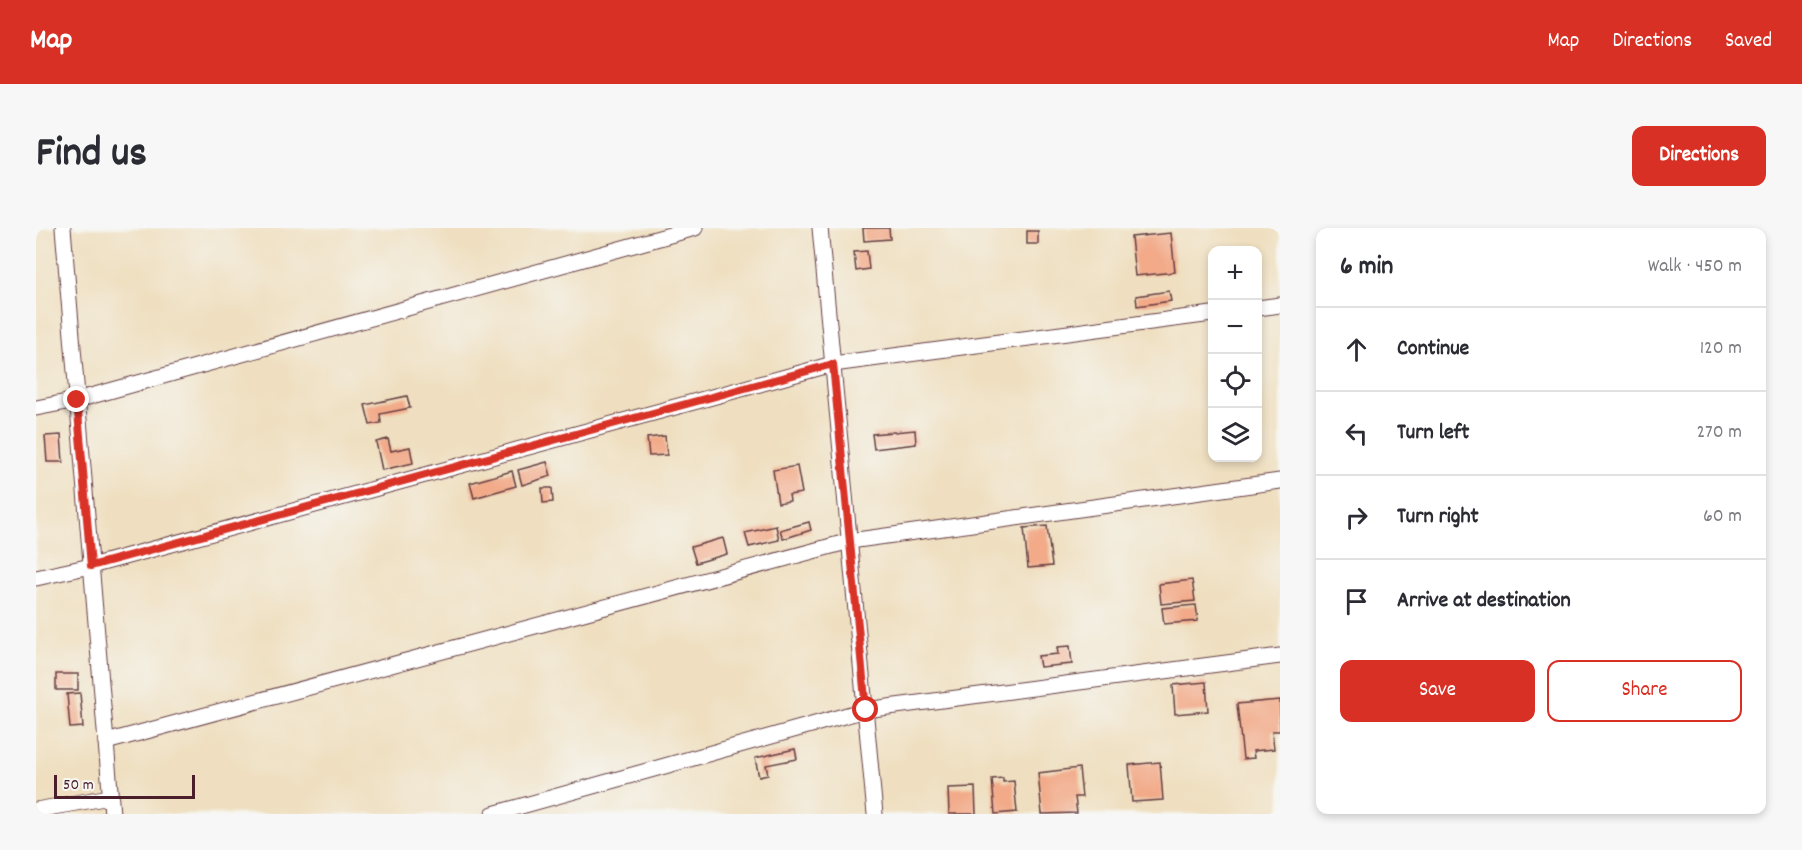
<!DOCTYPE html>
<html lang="en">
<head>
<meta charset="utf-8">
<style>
	:root { --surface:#fff; --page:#f7f7f7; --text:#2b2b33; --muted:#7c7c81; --line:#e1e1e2; --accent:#d93025 }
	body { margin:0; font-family:Dekko,sans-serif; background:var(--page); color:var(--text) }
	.controls { position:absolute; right:18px; top:18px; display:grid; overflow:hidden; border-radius:12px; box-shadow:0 3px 9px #0003 }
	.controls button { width:54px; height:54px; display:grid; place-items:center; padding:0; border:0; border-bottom:2px solid var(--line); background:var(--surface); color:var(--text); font:30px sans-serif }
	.scale { position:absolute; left:18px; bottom:15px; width:141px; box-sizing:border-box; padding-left:6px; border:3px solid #4a1f2b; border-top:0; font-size:16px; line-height:21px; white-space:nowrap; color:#4a1f2b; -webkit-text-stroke:4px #f6f6f2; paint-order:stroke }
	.stop { position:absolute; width:18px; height:18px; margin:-14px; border:4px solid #d93025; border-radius:50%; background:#fff }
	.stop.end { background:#d93025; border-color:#fff; box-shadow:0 2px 6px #0008 }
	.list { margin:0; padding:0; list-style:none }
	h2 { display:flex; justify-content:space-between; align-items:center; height:78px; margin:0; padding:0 24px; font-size:26px }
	h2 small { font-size:20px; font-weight:400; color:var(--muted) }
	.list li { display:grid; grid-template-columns:39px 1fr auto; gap:18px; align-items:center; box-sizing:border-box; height:84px; padding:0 24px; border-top:2px solid var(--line) }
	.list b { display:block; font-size:22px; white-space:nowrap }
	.list em { font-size:20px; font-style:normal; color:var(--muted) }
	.actions { display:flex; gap:12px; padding:18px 24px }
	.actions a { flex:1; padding:14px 0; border:2px solid var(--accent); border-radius:12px; text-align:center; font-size:21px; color:var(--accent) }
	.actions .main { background:var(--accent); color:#fff }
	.icon { flex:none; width:33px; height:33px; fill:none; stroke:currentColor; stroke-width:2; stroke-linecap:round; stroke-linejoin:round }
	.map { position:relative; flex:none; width:1244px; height:586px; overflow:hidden; border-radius:12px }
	header { display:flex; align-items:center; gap:36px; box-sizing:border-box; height:84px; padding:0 30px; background:var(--accent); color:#fff }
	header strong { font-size:28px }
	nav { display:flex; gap:33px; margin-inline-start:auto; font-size:21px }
	.intro { display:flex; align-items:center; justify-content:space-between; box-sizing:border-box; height:144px; padding:0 36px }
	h1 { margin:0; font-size:42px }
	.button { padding:15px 27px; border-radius:12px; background:var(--accent); color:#fff; font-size:21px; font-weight:700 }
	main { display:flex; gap:36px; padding:0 36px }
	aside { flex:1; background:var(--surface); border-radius:12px; box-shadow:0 3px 9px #0003 }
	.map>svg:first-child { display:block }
	.building { fill:#f2aa89 }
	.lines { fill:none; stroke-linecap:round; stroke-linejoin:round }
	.street-casing { stroke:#633c41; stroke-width:17 }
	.street { stroke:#fff; stroke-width:15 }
	.route { stroke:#d93025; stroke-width:8 }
</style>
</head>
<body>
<header>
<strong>Map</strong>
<nav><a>Map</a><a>Directions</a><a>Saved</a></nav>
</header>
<div class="intro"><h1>Find us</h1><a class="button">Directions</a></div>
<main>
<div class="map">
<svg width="1244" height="586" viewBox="0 0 1244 586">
	<rect width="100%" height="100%" fill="#f6f6f2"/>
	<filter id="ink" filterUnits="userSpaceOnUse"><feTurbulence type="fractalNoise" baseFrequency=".0167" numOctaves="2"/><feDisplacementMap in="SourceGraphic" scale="12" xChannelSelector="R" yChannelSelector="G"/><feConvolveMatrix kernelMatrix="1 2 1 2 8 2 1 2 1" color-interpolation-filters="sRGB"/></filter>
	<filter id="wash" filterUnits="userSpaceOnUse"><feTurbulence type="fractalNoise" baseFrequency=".008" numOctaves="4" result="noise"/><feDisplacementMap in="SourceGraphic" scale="24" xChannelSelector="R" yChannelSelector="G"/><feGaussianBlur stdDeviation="1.35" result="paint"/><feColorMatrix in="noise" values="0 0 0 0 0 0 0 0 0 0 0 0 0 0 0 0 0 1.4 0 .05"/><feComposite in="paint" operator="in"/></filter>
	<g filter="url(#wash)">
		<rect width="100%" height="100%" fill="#efdfc0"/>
		<g id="blocks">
			<g class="building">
				<path d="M827,0h26l1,11 -26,2z"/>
				<rect x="991" y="3" width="11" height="13"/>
				<path d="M1135,5l4,39 -40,4 -4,-39z"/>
				<path d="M831,23l2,18 -13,2 -2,-19z"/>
				<path d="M1133,63l2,10 -34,5 -1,-10z"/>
				<path d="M371,168l3,12 -30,6 1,9 -11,2 -5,-20z"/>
				<path d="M879,202l1,14 -42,5 -2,-15z"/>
				<path d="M25,207l2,27h-16l-2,-26z"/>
				<path d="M629,208l2,19 -18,1 -2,-18z"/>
				<path d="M352,211l3,12 19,-4 3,16 -31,7 -6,-28z"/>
				<path d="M511,234l4,14 -29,9 -4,-15z"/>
				<path d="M761,238l5,27 -13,2 1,6 -12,2 -5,-33z"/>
				<path d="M476,243l4,15 -42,12 -4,-15z"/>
				<path d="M506,260h10l1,14 -10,1z"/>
				<path d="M773,294l2,8 -28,9 -3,-9z"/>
				<path d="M740,298l3,14 -30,7 -4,-14z"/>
				<path d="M1011,298l5,40 -24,2 -4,-40z"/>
				<path d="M687,310l4,16 -31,9 -5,-16z"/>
				<path d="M1156,352l3,21 -34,3 -2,-20z"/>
				<path d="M1160,377l2,16 -34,3 -2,-16z"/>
				<path d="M1034,418l2,18 -32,3 -2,-11 20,-2 -1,-7z"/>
				<rect x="20" y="446" width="22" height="16"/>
				<path d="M1170,454l2,29 -33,3 -2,-29z"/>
				<path d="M44,465l3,34 -13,1 -3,-34z"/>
				<path d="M1244,472v31h-8l2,18 -21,2 1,7 -11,1 -6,-55z"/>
				<path d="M759,521l2,10 -31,6 2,10 -9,2 -4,-19z"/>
				<path d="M1124,534l3,38 -31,2 -3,-37z"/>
				<path d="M1043,540l3,29h-7l2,16 -35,1 -4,-41z"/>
				<path d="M967,550v4l11,-1 3,31 -22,2 -3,-35z"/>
				<path d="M939,559l1,27h-27l-1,-26z"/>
			</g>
		</g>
	</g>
	<g filter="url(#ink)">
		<use href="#blocks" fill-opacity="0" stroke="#633c41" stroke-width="1.5"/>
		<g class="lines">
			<defs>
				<g id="street">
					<path d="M27,0l49,586"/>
					<path d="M784,0l55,586"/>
					<path d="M1222,80l22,-3"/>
					<path d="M0,180l41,-8 618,-172"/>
					<path d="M0,350l55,-12 742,-202 379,-50"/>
					<path d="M70,514l744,-201 430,-60"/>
					<path d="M0,582l74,-13"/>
					<path d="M457,586l372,-104 415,-54"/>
				</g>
			</defs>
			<use href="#street" class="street-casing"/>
			<use href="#street" class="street"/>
		</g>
	</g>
	<g class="lines" filter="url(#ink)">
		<path class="route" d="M41,172l14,166 742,-202 33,346"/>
	</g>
</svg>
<div class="controls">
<button>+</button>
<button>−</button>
<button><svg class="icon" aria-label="locate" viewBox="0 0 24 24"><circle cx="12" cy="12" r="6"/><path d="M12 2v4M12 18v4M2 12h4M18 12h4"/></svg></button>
<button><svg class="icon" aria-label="layers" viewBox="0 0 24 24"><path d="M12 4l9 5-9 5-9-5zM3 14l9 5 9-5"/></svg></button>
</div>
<div class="scale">50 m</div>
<div class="stop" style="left:830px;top:482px"></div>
<div class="stop end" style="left:41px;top:172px"></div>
</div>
<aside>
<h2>6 min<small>Walk · 450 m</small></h2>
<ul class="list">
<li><svg class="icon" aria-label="ahead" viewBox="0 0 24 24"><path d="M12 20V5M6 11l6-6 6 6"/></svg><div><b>Continue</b></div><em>120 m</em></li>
<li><svg class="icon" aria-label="left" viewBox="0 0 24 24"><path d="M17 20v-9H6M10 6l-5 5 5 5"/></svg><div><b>Turn left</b></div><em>270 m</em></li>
<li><svg class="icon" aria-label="right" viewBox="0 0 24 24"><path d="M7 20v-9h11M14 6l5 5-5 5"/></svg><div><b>Turn right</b></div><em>60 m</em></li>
<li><svg class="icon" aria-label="arrive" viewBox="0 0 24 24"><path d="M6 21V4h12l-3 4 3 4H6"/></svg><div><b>Arrive at destination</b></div></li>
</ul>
<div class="actions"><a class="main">Save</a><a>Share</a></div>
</aside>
</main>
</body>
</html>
